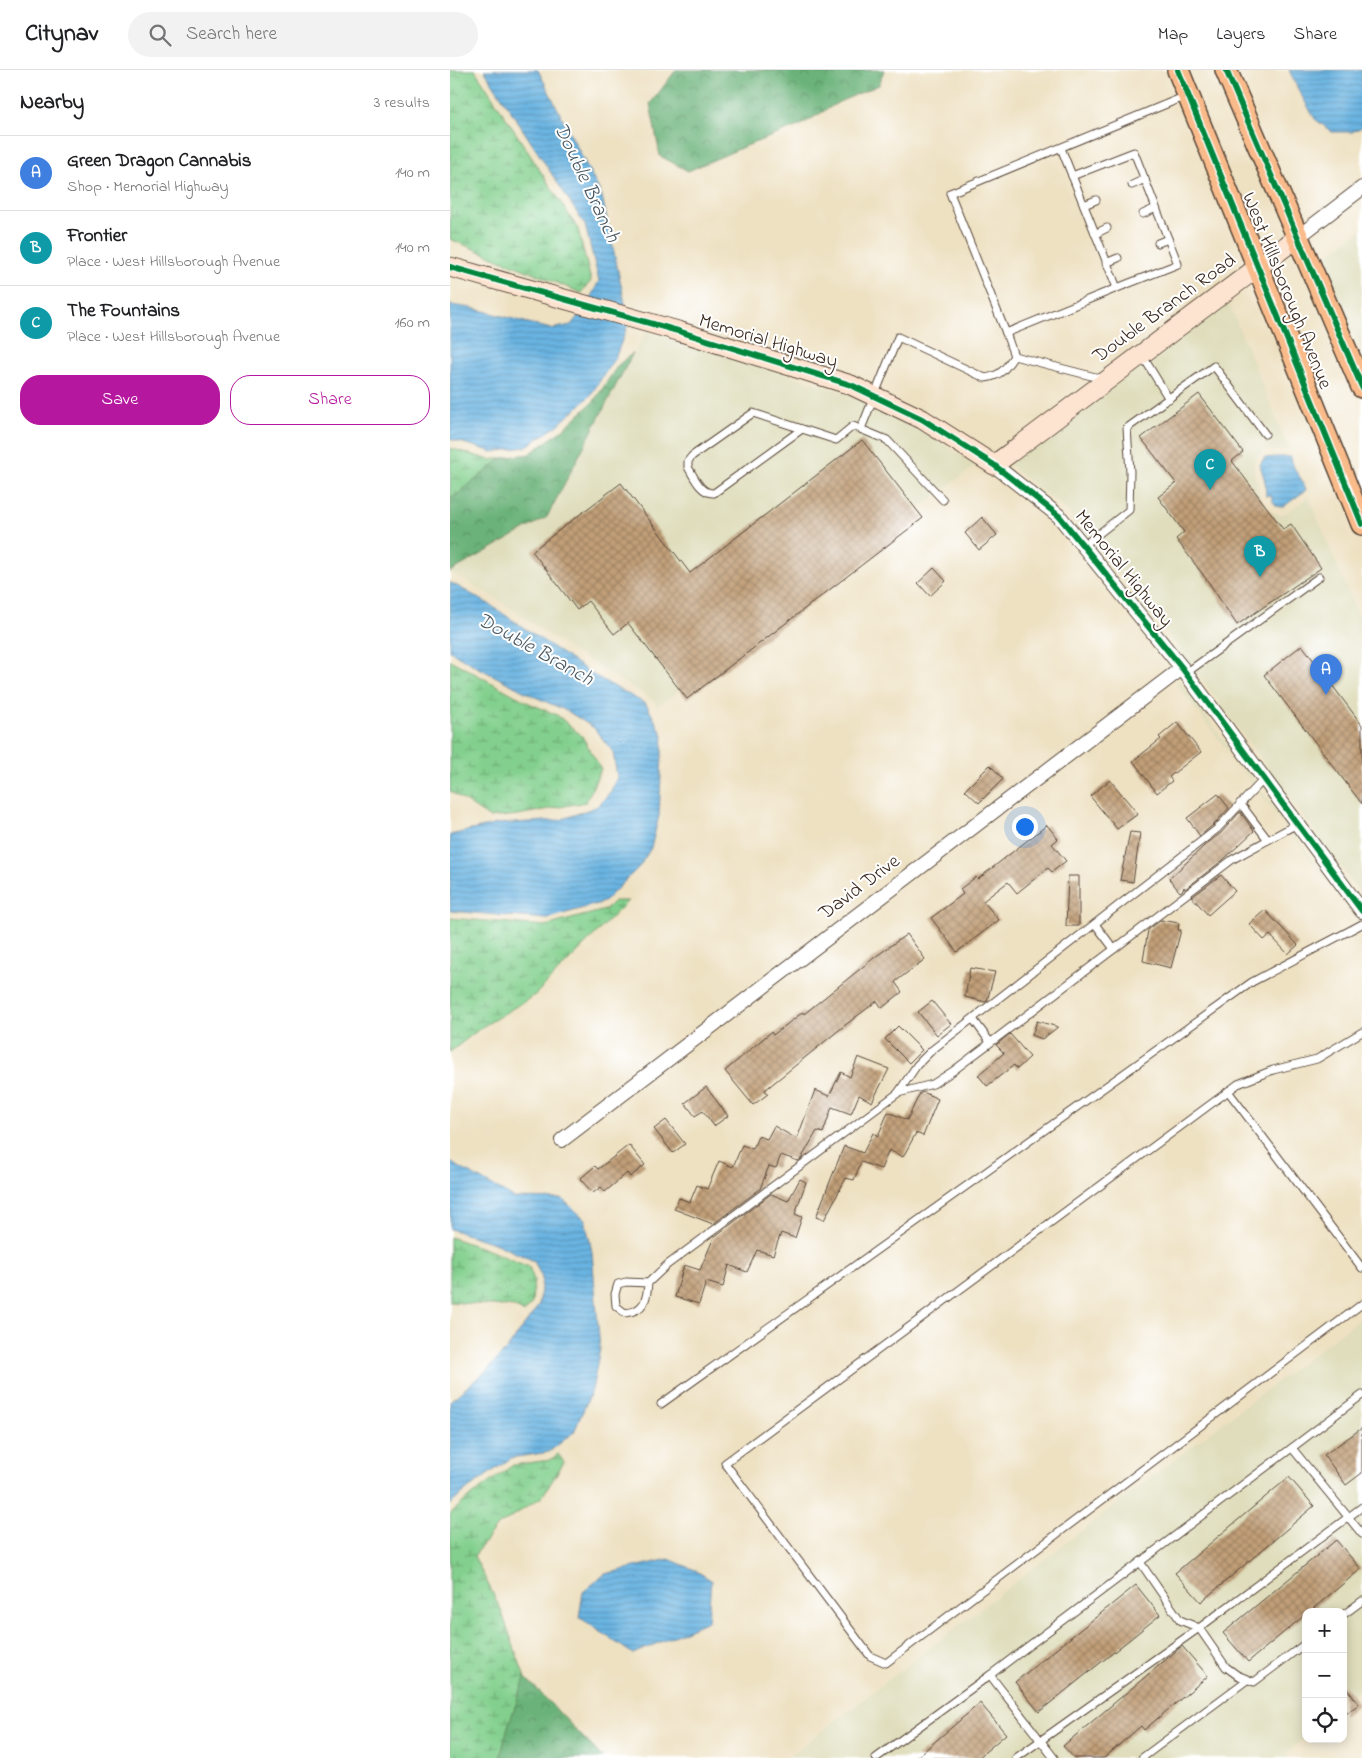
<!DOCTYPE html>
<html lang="en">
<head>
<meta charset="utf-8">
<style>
	:root { --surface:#fff; --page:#f2f2f2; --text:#202124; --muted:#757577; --line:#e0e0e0; --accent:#b5179e }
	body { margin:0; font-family:"Indie Flower",sans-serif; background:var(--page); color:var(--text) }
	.controls { position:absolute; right:15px; bottom:15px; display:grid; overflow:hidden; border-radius:10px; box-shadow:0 2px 12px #0003 }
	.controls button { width:45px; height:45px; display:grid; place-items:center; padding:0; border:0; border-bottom:1px solid var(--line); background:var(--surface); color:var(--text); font:25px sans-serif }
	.you { position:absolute; left:574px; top:756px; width:18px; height:18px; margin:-12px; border:4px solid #fff; border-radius:50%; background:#1a73e8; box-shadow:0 0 0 8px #1a73e833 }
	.badge { display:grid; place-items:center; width:32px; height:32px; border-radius:50%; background:var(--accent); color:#fff; font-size:16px; font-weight:700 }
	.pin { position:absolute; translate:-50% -41px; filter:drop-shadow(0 1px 2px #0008) }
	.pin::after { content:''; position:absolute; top:26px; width:18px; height:15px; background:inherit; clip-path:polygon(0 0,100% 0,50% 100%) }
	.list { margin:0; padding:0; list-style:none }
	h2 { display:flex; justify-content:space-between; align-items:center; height:65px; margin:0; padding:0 20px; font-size:21px }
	h2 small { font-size:16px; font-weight:400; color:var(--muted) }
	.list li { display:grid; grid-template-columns:32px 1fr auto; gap:15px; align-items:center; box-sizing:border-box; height:75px; padding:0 20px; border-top:1px solid var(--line) }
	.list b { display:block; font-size:19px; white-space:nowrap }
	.list p { margin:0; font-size:16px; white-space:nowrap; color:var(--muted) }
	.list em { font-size:16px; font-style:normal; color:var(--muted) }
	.actions { display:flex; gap:10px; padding:15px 20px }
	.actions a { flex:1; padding:11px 0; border:1px solid var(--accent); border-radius:20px; text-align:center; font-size:18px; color:var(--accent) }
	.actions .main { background:var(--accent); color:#fff }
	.icon { flex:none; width:28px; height:28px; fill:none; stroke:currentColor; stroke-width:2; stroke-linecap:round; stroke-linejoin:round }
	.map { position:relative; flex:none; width:912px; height:1688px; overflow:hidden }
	header { display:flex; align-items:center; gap:30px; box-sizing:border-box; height:70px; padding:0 25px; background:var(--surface); border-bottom:1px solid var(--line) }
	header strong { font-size:24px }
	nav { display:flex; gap:28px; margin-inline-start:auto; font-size:18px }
	.search { width:350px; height:45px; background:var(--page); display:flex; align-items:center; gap:12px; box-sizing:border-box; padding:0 18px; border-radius:28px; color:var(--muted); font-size:19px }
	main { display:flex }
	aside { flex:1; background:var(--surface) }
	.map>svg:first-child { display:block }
	.built { fill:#dfddbb }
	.forest { fill:url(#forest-crowns); stroke:#526e4c }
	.wetland { fill:url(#wetland-marsh); stroke:#5f7d56 }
	.water { fill:url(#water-rules); stroke:#526f80 }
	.building { fill:url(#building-cross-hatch) }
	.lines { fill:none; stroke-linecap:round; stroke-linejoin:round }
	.lane-casing { stroke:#564537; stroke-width:9 }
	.street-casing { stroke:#564537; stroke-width:16 }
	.secondary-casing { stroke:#564537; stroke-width:21 }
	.primary-casing { stroke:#564537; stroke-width:24 }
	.lane { stroke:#fff; stroke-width:7 }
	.street { stroke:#fff; stroke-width:14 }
	.secondary { stroke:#fde4d1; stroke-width:19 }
	.primary { stroke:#fabb8b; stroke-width:21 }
	.cycleway-casing { stroke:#fff; stroke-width:9 }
	.cycleway { stroke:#00873e; stroke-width:6 }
	.labels { text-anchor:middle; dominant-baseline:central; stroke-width:4; stroke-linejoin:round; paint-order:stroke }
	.street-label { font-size:20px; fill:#3b2a1e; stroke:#fff }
	.water-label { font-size:21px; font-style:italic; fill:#4b5a63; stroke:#fff }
</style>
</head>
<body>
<header>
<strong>Citynav</strong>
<div class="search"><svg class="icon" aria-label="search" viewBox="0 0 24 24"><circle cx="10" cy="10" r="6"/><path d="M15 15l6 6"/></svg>Search here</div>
<nav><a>Map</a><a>Layers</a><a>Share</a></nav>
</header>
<main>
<aside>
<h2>Nearby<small>3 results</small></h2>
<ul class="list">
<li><span class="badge" style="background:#3f7fe0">A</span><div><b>Green Dragon Cannabis</b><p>Shop · Memorial Highway</p></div><em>140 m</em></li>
<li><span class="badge" style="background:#0f9aa8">B</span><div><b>Frontier</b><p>Place · West Hillsborough Avenue</p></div><em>140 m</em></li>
<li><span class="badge" style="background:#0f9aa8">C</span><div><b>The Fountains</b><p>Place · West Hillsborough Avenue</p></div><em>160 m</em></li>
</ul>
<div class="actions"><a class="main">Save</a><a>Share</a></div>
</aside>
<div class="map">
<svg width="912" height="1688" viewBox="0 0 912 1688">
	<defs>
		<pattern id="forest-crowns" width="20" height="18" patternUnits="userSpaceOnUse" patternTransform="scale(1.25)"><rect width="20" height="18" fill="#6ab279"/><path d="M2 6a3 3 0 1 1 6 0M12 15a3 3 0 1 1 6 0" fill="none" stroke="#589163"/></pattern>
		<pattern id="wetland-marsh" width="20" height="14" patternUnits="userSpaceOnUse" patternTransform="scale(1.25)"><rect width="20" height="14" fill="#83d08e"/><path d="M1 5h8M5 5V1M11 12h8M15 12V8" fill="none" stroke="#6ca973"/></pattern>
		<pattern id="water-rules" width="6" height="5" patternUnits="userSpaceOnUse" patternTransform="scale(1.25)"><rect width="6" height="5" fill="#69b4e2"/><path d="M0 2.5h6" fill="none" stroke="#5893b7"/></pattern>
		<pattern id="building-cross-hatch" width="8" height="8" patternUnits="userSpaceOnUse" patternTransform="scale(1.25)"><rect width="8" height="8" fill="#c19f78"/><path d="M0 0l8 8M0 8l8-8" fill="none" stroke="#9e8262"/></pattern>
	</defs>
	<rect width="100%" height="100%" fill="#fff"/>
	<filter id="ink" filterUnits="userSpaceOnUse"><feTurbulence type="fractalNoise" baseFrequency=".02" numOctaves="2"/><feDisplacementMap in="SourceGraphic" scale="10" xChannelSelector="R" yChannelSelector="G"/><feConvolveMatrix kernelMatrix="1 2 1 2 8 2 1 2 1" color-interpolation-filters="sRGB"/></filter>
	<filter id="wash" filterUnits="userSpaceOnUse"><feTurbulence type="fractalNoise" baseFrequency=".0096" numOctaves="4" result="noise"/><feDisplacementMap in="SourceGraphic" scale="20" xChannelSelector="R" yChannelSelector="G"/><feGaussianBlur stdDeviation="1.12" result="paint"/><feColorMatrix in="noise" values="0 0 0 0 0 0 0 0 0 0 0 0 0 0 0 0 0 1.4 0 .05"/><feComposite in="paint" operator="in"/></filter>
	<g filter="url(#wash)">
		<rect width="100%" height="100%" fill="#eee1c2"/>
		<g class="built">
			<path d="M912,159v124l-42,-92z"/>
			<path d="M778,231l61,149 -26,1 -8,8 -1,13 4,12 2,16 5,3 4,7 10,5 7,-2 23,-16 53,128v271l-177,-240 -119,-146 -52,-41 -4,-5z"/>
			<path d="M196,261l201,62 70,34 59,38 -319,242 -4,-7 -84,-51 -75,-52 -44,-25 98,-55z"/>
			<path d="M729,610l183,246v2l-186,-245z"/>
			<path d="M912,1247v370l-19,17v-92h-37v124l-20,18 3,4h-502l324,-250z"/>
		</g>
		<g class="forest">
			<path d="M226,0h131l17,4 5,-4h55l-5,15 -40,17 -38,23 -60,23 -53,23 -28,-15 -10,-52z"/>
			<path d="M183,283l-86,164 -97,55v-72l52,-42 27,-4 32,-23 33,-30 24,-36z"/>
			<path d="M75,1607l78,81h-103l8,-32z"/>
		</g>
		<g class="wetland">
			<path d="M0,0h25l103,159 13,52 -10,12 -131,-54z"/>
			<path d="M0,378l40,12 12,-2 -52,42z"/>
			<path d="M0,590l79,43 28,12 25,21 19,33 -15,33 -68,13 -28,3 -40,-27z"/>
			<path d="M164,831h14l-93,94 -53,32 -32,25v-134l95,8 60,-16z"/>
			<path d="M0,1167l41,14 38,16 5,13 -2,23 -8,10 -9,-6 -65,-5z"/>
			<path d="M108,1384l6,8 -22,35 -46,30 -22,29 27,54 24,68 -17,48 -8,32h-50v-244l18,-16 45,-33 37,-5z"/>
		</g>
		<g class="water">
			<path d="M34,0h54l64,126 27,126 -13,34 -26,40 -33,30 -32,21 -32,5 -43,-13v-134l22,3 79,21 20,-4 15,-19 13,-25 -14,-56z"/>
			<path d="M839,0h73v57l-10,5h-20l-17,-13 -16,-28z"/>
			<path d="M827,387h14c1,13 12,21 15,33l-23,17c-8,1 -10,-5 -12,-12l-5,1 -1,-15 -5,-16 4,-7z"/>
			<path d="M0,512l39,22 106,72 51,28 17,31 -4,81 -8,32 -12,19 -35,35 -58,17 -96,-8v-76l47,-11 63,-4 38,-14 13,-15 6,-14 -4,-25 -19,-24 -27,-17 -34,-15 -56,-29 -27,-16z"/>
			<path d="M0,1092l64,36 48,1 23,20 7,33 8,97 -8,41 -18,42 -25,20 -38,6 -47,34 -14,13v-104l36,-30 21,-22 32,-44 3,-27 -8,-17 -40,-18 -44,-14z"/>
			<path d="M219,1489l26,11 16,10 -3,41 -75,33 -54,-37 4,-25 22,-18z"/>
		</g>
		<g id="blocks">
			<g class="building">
				<path d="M749,324l44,58 -11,9 51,68 8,-5 30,44 -84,57 -30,-45 -31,-41 8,-7 -26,-35 18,-14 -35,-45z"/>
				<path d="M412,370l61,78 -236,181 -59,-76 -14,11 -26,-33 -11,9 -45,-59 89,-68 69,90z"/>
				<path d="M532,447l15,18 -18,15 -14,-17z"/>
				<path d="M484,498l12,13 -16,15 -12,-13z"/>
				<path d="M852,575l60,80v79l-98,-129z"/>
				<path d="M727,652l24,30 -32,25 3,4 -15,12 -24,-32 28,-22 -2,-2z"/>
				<path d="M540,695l13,14 -24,24 -14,-13z"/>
				<path d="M660,710l28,34 -21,15 -27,-33z"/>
				<path d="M768,724l11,14 -16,17 -13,11 -13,-18z"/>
				<path d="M790,742l14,19 -31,29 -38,29 -1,-2 -1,3 -3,2 -11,-13 36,-34 16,-12z"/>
				<path d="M597,755l11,14 -6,5 14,17 -14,11 -4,-4 -31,25 -9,-11 -25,19 16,19 -42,32 -26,-34 32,-24 -3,-5 16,-12 2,2z"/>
				<path d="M680,762l10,1 -7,49 -13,-2z"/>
				<path d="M771,805l14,16 -27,24 -16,-18z"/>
				<path d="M618,806h11v50h-13z"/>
				<path d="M815,840l33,35 -10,9 -18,-19 -6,5 -15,-16z"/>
				<path d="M711,850l18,3 -1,7h3l-10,38 -28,-7 5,-31z"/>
				<path d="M457,864l18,25 -30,23 7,10 -20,16 -5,-7 -33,25 -79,64 3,4 -15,11 -28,-34 46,-39 2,3 30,-23 1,2 71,-57z"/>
				<path d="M520,898l25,4 -8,29 -2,1 -20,-5z"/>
				<path d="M482,931l19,23 -14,11 -19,-23z"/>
				<path d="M587,951l21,6 -16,12 -10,-4z"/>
				<path d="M448,956l24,24 -13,13 -24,-24z"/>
				<path d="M560,964l20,23 -13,12 -3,-4 -27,21 -9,-11 26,-22 -8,-8z"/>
				<path d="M408,987l31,12 -17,33 -13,-7 -8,19 -19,-7 -9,26 -6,-2 -16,28 -3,2 -17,-6 -5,13 -7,-2 -9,23 -47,35 -39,-15 5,-11 11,4 7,-17 10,4 12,-28 14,6 9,-22 11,4 5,-13 9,3 7,-13 23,13 18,-49 14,6 12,-24 9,5z"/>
				<path d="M256,1017l22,29 -14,10 -11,-15 -8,5 -10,-13z"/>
				<path d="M473,1022l15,7 -15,37 -7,-3 -13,24 -14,-7 -8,19 -20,-7 -7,18 -8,-2 -22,42 -8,-3 28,-71 19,7 10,-20 5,3 10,-24 19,8 13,-27z"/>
				<path d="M216,1050l19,24 -12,9 -19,-24z"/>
				<path d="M179,1075l16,20 -15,12 -3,-4 -22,19 -4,-5 -8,6 -13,-14 15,-13 3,3z"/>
				<path d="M350,1109l6,3 -11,32 7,3 -7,21 -14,-5 -8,22 -16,-5 -10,22 -18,-7 -6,22 -17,-5 -7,22 -24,-7 9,-32 16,5 14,-33 57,-43 17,7z"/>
				<path d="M912,1358v45l-16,12 -22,-30z"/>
				<path d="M839,1407l25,29 -113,96 -26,-29z"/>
				<path d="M886,1470l25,29 -52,43h-3v2l-58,48 -25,-29z"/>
				<path d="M686,1515l24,30 -121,97 -24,-30z"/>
				<path d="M732,1576l26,30 -64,54 -3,-4 -37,32h-30l-11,-12z"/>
				<path d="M893,1614l16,20 -16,12z"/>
				<path d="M530,1633l26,31 -28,24h-62z"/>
			</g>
		</g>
	</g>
	<g filter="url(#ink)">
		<use href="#blocks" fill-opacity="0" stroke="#564537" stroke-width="1"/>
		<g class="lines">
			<defs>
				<g id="lane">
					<path d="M622,106l62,-24 44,112 -61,24"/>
					<path d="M682,115l13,-6"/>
					<path d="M634,135l12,-5"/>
					<path d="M693,144l13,-6"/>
					<path d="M645,164l12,-6"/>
					<path d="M708,173l10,-4"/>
					<path d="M656,193l12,-5"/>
					<path d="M556,263l111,-45 -56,-140"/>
					<path d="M692,285l27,44"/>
					<path d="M564,286l-8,-23 -56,-140 236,-97"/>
					<path d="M564,286l89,23"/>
					<path d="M352,359l-88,64c-13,1 -20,-16 -26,-26v-6l4,-5 61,-43 83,27 17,-14 34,14 56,60"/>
					<path d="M411,359l37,-92 87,41c16,-2 21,-10 29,-22"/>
					<path d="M633,476l46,-36 1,-38 -3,-44 87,-62 51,68"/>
					<path d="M736,603l133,-96"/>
					<path d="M814,709l-47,50 -285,221 -15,15 -19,28 35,-9 20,-13 280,-212 64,-35"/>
					<path d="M790,733l28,37"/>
					<path d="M645,854l19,25"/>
					<path d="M523,949l17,23"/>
					<path d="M912,962l-45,27 -44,11 -35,14 -513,379 145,193 16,7 476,-359"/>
					<path d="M778,1021l134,177"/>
					<path d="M198,1213l-22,-1 -8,2 -3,10 1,12 9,7c19,-2 22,-13 23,-30l19,-18 231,-172"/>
					<path d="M211,1334l591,-422 110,-58"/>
					<path d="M842,1378l70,86"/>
					<path d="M690,1492l40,58 19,8 27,39 11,8 17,7 52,-39"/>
					<path d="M893,1545l19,-14"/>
					<path d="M426,1688l114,-83"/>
					<path d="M566,1688l183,-130 163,-121"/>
					<path d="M604,1688l-64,-83 372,-280"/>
					<path d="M692,1688l105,-78"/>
				</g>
				<g id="street">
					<path d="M848,167l64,-49"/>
					<path d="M544,395l65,51 123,152 180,243"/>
					<path d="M112,1070l620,-472"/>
				</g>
				<path id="secondary" d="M0,197l228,64 173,54 71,34 72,46 304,-228"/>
				<g id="primary">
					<path d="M728,0l184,454"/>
					<path d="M776,0l136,317"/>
				</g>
			</defs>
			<use href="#lane" class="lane-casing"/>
			<use href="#street" class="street-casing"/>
			<use href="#secondary" class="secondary-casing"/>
			<use href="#primary" class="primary-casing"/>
			<use href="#lane" class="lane"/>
			<use href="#street" class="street"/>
			<use href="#secondary" class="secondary"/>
			<use href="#primary" class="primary"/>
			<defs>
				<g id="cycleway">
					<path d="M728,0l184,454"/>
					<path d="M776,0l136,317"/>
					<path d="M0,197l228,64 173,54 71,34 72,46 65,51 123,152 180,243"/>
				</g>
			</defs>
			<use href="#cycleway" class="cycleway-casing"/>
			<use href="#cycleway" class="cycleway"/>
		</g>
	</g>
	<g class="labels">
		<g class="street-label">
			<text transform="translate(836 221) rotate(68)">West Hillsborough Avenue</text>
			<text transform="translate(715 239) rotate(-36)">Double Branch Road</text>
			<text transform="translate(318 272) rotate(17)">Memorial Highway</text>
			<text transform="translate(673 499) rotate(51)">Memorial Highway</text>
			<text transform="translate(410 818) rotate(-37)">David Drive</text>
		</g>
		<g class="water-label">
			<text transform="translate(136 113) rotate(65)">Double Branch</text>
			<text transform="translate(85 580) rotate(29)">Double Branch</text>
		</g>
	</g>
</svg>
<div class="controls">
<button>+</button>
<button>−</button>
<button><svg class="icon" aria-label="locate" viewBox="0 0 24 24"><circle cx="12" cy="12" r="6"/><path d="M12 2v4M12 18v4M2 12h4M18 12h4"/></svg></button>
</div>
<div class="you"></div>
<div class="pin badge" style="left:876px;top:625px;background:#3f7fe0">A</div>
<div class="pin badge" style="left:810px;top:507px;background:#0f9aa8">B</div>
<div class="pin badge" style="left:760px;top:420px;background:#0f9aa8">C</div>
</div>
</main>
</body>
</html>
